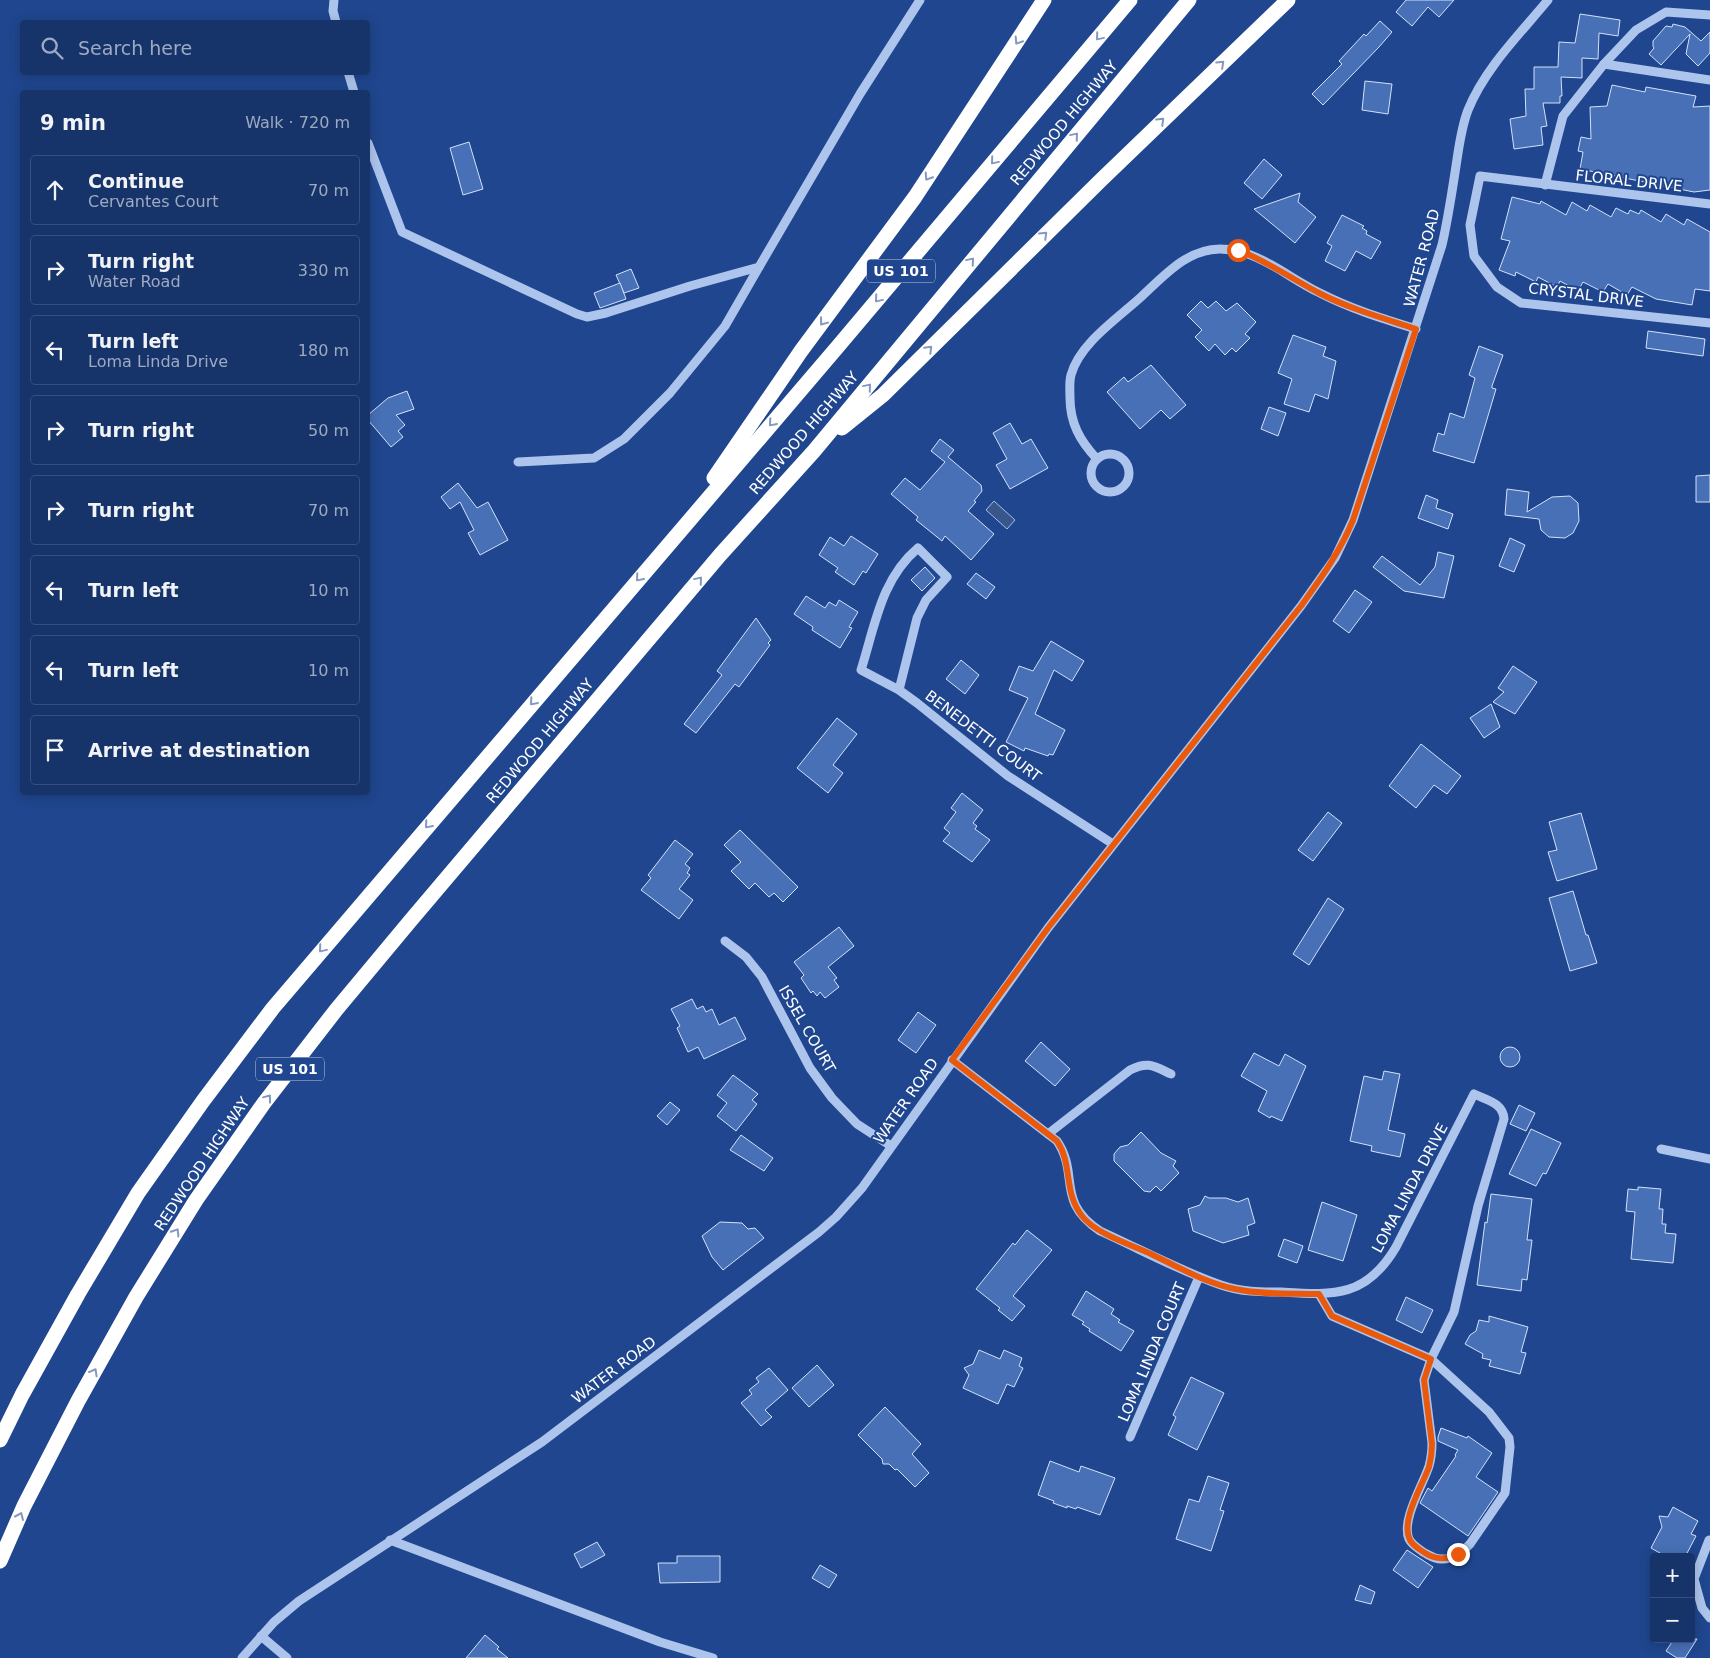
<!DOCTYPE html>
<html lang="en">
<head>
<meta charset="utf-8">
<style>
	:root { --surface:#17346a; --page:#243f72; --text:#f1f3f6; --muted:#9eaac1; --line:#364f7e }
	body { margin:0; font-family:"DejaVu Sans",sans-serif; background:var(--page); color:var(--text) }
	.controls { position:absolute; right:15px; bottom:15px; display:grid; overflow:hidden; border-radius:5px; box-shadow:0 2px 12px #0003 }
	.controls button { width:45px; height:45px; display:grid; place-items:center; padding:0; border:0; border-bottom:1px solid var(--line); background:var(--surface); color:var(--text); font:25px sans-serif }
	.stop { position:absolute; width:15px; height:15px; margin:-11px; border:4px solid #ea580c; border-radius:50%; background:#fff }
	.stop.end { background:#ea580c; border-color:#fff; box-shadow:0 1px 5px #0008 }
	.list { margin:0; padding:0; list-style:none }
	h2 { display:flex; justify-content:space-between; align-items:center; height:65px; margin:0; padding:0 20px; font-size:21px }
	h2 small { font-size:16px; font-weight:400; color:var(--muted) }
	.list li { display:grid; grid-template-columns:32px 1fr auto; gap:15px; align-items:center; box-sizing:border-box; height:70px; margin:0 10px 10px; padding:0 10px; border:1px solid var(--line); border-radius:5px }
	.list b { display:block; font-size:19px; white-space:nowrap }
	.list p { margin:0; font-size:16px; white-space:nowrap; color:var(--muted) }
	.list em { font-size:16px; font-style:normal; color:var(--muted) }
	.icon { flex:none; width:28px; height:28px; fill:none; stroke:currentColor; stroke-width:2; stroke-linecap:round; stroke-linejoin:round }
	.map { position:relative; flex:none; width:1710px; height:1658px; overflow:hidden }
	.search { position:absolute; background:var(--surface); box-shadow:0 2px 12px #0003; left:20px; top:20px; width:350px; height:55px; display:flex; align-items:center; gap:12px; box-sizing:border-box; padding:0 18px; border-radius:5px; color:var(--muted); font-size:19px }
	.panel { position:absolute; background:var(--surface); box-shadow:0 2px 12px #0003; left:20px; top:90px; width:350px; height:705px; border-radius:5px }
	.map>svg:first-child { display:block }
	.water { fill:#39568b; stroke:#a1bfee }
	.building { fill:#4770b6; stroke:#d3e1f9 }
	.lines { fill:none; stroke-linecap:round; stroke-linejoin:round }
	.minor { stroke:#adc5ed; stroke-width:9 }
	.highway { stroke:#fff; stroke-width:15 }
	.oneway { stroke:#8499c1 }
	.route { stroke:#ea580c; stroke-width:6 }
	.labels { text-anchor:middle; dominant-baseline:central; stroke-width:4; stroke-linejoin:round; paint-order:stroke }
	.shield { fill:#1f468e; stroke:#bcc8dd; stroke-width:1 }
	.shield-label { font-size:14px; font-weight:bold; fill:#fff }
	.street-label { font-size:15px; fill:#fff; stroke:#1f468e }
</style>
</head>
<body>
<div class="map">
<svg width="1710" height="1658" viewBox="0 0 1710 1658">
	<rect width="100%" height="100%" fill="#1f468e"/>
	<path class="water" d="M994,501l21,19 -8,9 -21,-19z"/>
	<g class="building">
		<path d="M1406,0h48l-15,17 -11,-10 -16,19 -16,-14z"/>
		<path d="M1580,14l40,6 -2,16 -19,-3 -1,26 -16,-1v20l-21,-1 1,19h-2v7h-17l4,23 -6,1 2,18 -29,4 -4,-30 16,-3 -1,-27h9v-22h24l1,-25 16,1z"/>
		<path d="M1380,21l12,11 -13,15 -56,58 -11,-11 30,-30 -3,-3 25,-27 2,2z"/>
		<path d="M1673,24l12,3 16,14 9,-9v21l-12,13 -12,-12 4,-20 -29,31 -12,-11 5,-6 -1,-2v-5l13,-15 6,1z"/>
		<path d="M1365,81l27,3 -4,30 -26,-4z"/>
		<path d="M1612,85l33,7 1,-5 50,9 -3,11 17,-1v84l-16,2 -114,-23 3,-17 -5,-1 3,-14 10,2 -1,-32 17,-1z"/>
		<path d="M469,142l14,47 -20,6 -13,-47z"/>
		<path d="M1264,159l18,16 -20,24 -18,-16z"/>
		<path d="M1300,193l-2,9 18,15 -21,26 -41,-34z"/>
		<path d="M1512,197l28,7 1,-3 25,14 6,-13 15,9 3,-6 21,12 5,-9 12,6 2,-4 9,4 2,-4 20,12 5,-8 18,11 3,-6 23,13v59l-15,-2 -3,16 -36,-6 -24,-12 -5,8 -19,-11 -5,8 -20,-10 -5,9 -18,-10 -3,6 -19,-10 -2,5 -20,-10 -1,4 -16,-6 11,-29 -9,-2z"/>
		<path d="M1342,215l22,11 -2,2 5,3 -1,3 15,8 -10,17 -15,-8 -11,20 -20,-10 7,-15 -5,-3z"/>
		<path d="M631,269l8,19 -15,5 -8,-18z"/>
		<path d="M620,283l6,16 -26,9 -6,-15z"/>
		<path d="M1201,301l7,7 8,-7 10,10 11,-8 19,19 -11,12 5,4 -14,14 -4,-4 -7,7 -10,-11 -6,7 -14,-14 7,-7 -15,-15z"/>
		<path d="M1648,331l57,8 -2,17 -57,-8z"/>
		<path d="M1293,335l33,12 -3,9 13,5 -8,38 -13,-5 -6,18 -25,-8 8,-25 -14,-6z"/>
		<path d="M1479,346l24,9 -11,31v2l4,1 -22,74 -41,-12 5,-18 6,2 6,-22 14,5 11,-40 -6,-3z"/>
		<path d="M1151,365l35,40 -16,14 -9,-9 -21,19 -33,-37 17,-15 4,5z"/>
		<path d="M407,391l7,18 -18,6 9,10 -7,6 5,6 -12,10 -23,-27v-5l20,-17z"/>
		<path d="M1269,407l17,6 -8,23 -17,-7z"/>
		<path d="M1010,423l12,21 9,-5 17,29 -38,21 -14,-24 11,-6 -14,-26z"/>
		<path d="M940,439l14,11 -6,7 33,28 1,6 -8,10 2,1 -8,9 26,23 -23,26 -26,-24 -3,5 -26,-21 2,-3 -27,-23 14,-16 15,12 25,-28 -14,-11z"/>
		<path d="M1710,475v27h-14v-26z"/>
		<path d="M458,483l19,25 11,-6 20,38 -28,15 -12,-22 6,-3 -14,-28 -10,7 -9,-12z"/>
		<path d="M1507,489l22,3 -2,20 25,-15 18,-1 8,7 1,18 -6,12 -8,5 -16,-1 -8,-7 -2,-11 -34,-4z"/>
		<path d="M1426,495l12,5 -2,8 17,6 -5,15 -30,-11z"/>
		<path d="M851,536l27,18 -12,19 -3,-2 -9,14 -19,-13 3,-4 -19,-13 11,-18 14,9z"/>
		<path d="M1510,538l15,7 -11,27 -15,-6z"/>
		<path d="M1438,552l16,4 -10,42 -40,-7 -31,-24 9,-11 38,29 15,-18z"/>
		<path d="M925,567l10,11 -13,13 -11,-11z"/>
		<path d="M976,573l19,14 -9,12 -19,-15z"/>
		<path d="M1355,590l17,12 -23,31 -16,-12z"/>
		<path d="M806,596l19,12 4,-6 7,4 3,-6 19,12 -9,15 3,1 -12,20 -28,-18 1,-3 -19,-13z"/>
		<path d="M756,618l15,22 -3,3 2,2 -31,42 -4,-3 -39,49 -12,-9 38,-49 -5,-4z"/>
		<path d="M1051,641l33,20 -12,20 -18,-11 -19,44 30,16 -12,25 -4,-1 -1,2 -23,-8 -1,3 -18,-9 22,-44 -19,-8 10,-24 14,5z"/>
		<path d="M961,660l18,15 -14,19 -19,-15z"/>
		<path d="M1513,666l24,16 -22,32 -22,-12 11,-10 -6,-4z"/>
		<path d="M1491,704l9,23 -16,11 -14,-20z"/>
		<path d="M837,718l20,16 -24,31 10,8 -15,20 -31,-25z"/>
		<path d="M1421,744l40,32 -14,18 -13,-9 -18,23 -27,-22z"/>
		<path d="M962,793l21,17 -10,13 4,3 -2,3 15,11 -18,22 -29,-21 7,-8 -6,-5 12,-16 -5,-4z"/>
		<path d="M1328,812l14,11 -29,38 -15,-11z"/>
		<path d="M1581,813l16,56 -40,12 -9,-29 9,-2 -8,-28z"/>
		<path d="M740,830l58,57 -15,15 -9,-9 -5,4 -14,-14 -6,6 -18,-18 10,-9 -17,-17z"/>
		<path d="M675,840l18,14 -8,10 5,4 -3,5 3,2 -11,14 14,11 -14,19 -38,-29 10,-12 -3,-3z"/>
		<path d="M1573,891l13,44h2l9,28 -27,8 -21,-73z"/>
		<path d="M1328,898l16,11 -35,56 -16,-11z"/>
		<path d="M839,927l15,19 -26,21 9,11 -3,2 5,7 -14,11 -5,-6 -3,4 -4,-5 -2,2 -10,-15 3,-3 -10,-13z"/>
		<path d="M692,999l5,10 6,-3 3,6 6,-3 7,16 16,-8 11,22 -42,20 -6,-12 -10,5 -11,-24 3,-2 -9,-17z"/>
		<path d="M918,1012l18,13 -20,28 -18,-13z"/>
		<path d="M1041,1042l29,27 -15,17 -30,-25z"/>
		<circle cx="1510" cy="1057" r="10"/>
		<path d="M1254,1053l25,13 6,-12 21,12 -24,55 -11,-5 -1,2 -12,-7 9,-20 -26,-15z"/>
		<path d="M1384,1071l16,3 -12,56 17,4 -5,23 -29,-6 1,-5 -22,-5 14,-65 18,4z"/>
		<path d="M733,1075l25,19 -6,6 5,4 -21,27 -19,-15 10,-13 -10,-8z"/>
		<path d="M670,1102l10,8 -13,15 -10,-9z"/>
		<path d="M1519,1105l16,8 -9,18 -16,-7z"/>
		<path d="M1531,1129l30,14 -15,31 -3,-1 -7,13 -27,-12z"/>
		<path d="M1141,1132l20,21 15,8 -3,5 6,7 -18,18 -5,-5 -6,6 -6,-1 -30,-30v-7l6,-7 8,-2z"/>
		<path d="M741,1135l32,23 -9,13 -34,-21z"/>
		<path d="M1638,1187l23,2 -2,20h4l-1,15h4l-1,9 11,1 -3,29 -42,-4 4,-47 -9,-1 2,-22 10,1z"/>
		<path d="M1491,1194l41,5 -5,41h5l-5,40 -5,-1 -1,12 -44,-6 8,-63 2,1z"/>
		<path d="M1205,1196l4,2h17l12,4 10,-4 7,25 -8,3 2,9 -26,8 -30,-12 -5,-22 12,-4z"/>
		<path d="M1322,1202l35,13 -14,46 -35,-11z"/>
		<path d="M720,1222l22,1 6,6 7,-1 9,10 -41,32 -11,-13 -10,-21z"/>
		<path d="M1027,1230l25,20 -39,46 12,10 -13,15 -14,-11 2,-2 -24,-19 37,-46 2,2z"/>
		<path d="M1284,1239l19,7 -6,17 -19,-7z"/>
		<path d="M1086,1291l28,18 -3,5 9,6 -2,2 16,9 -13,20 -32,-20 1,-2 -8,-5 2,-2 -12,-7z"/>
		<path d="M1406,1297l27,13 -11,23 -26,-13z"/>
		<path d="M1489,1316l39,11 -7,25 5,1 -6,21 -31,-8 2,-6 -9,-2 1,-4 -18,-10 5,-9 6,-4 3,-11 10,2z"/>
		<path d="M979,1350l21,9 4,-9 18,8 -3,8 4,2 -9,19 -7,-3 -9,20 -35,-16 6,-13 -5,-7 9,-4z"/>
		<path d="M817,1365l17,20 -25,22 -17,-19z"/>
		<path d="M769,1368l19,22 -23,20 7,7 -11,9 -20,-23 11,-9 -3,-4 10,-8 -3,-4z"/>
		<path d="M1191,1377l33,16 -27,57 -29,-15 8,-18 -3,-2z"/>
		<path d="M885,1407l36,37 -9,10 17,19 -14,14 -18,-18 -2,1 -6,-6h-6l-1,-5 -24,-24z"/>
		<path d="M1441,1428l26,10 1,-2 24,17 -16,24 22,15 -30,44 -48,-33 8,-15 4,3 24,-35 -1,-1 3,-5 -20,-9v-4z"/>
		<path d="M1050,1461l29,11 2,-6 34,12 -15,37 -23,-8 -1,2 -9,-3v2l-14,-5 1,-2 -16,-6z"/>
		<path d="M1208,1476l21,7 -9,27 4,1 -13,40 -35,-12 13,-40 10,3z"/>
		<path d="M1673,1507l25,14 -7,13 5,2 -11,21h-18l-16,-9 11,-21 -3,-11 9,1z"/>
		<path d="M597,1542l8,13 -24,13 -7,-14z"/>
		<path d="M1407,1550l26,17 -15,21 -25,-18z"/>
		<path d="M677,1556h43v26l-60,1 -2,-20h19z"/>
		<path d="M820,1565l17,10 -8,13 -17,-10z"/>
		<path d="M1360,1585l15,7 -4,12 -16,-4z"/>
		<path d="M485,1635l14,12 -2,2 11,9h-42z"/>
		<path d="M1674,1639h23l-12,19h-8l-11,-7z"/>
	</g>
	<g class="lines">
		<g class="minor">
			<path d="M334,0l-1,11 3,11"/>
			<path d="M1604,64l106,16"/>
			<path d="M348,72l6,20"/>
			<path d="M368,143l34,89 175,82 10,3 19,-4 84,-27 69,-19 101,-173 60,-94"/>
			<path d="M1545,185l18,-69 41,-52 32,-34 30,-18 44,3"/>
			<path d="M1710,204l-230,-28 -10,49 4,31 23,31 24,16 189,20"/>
			<circle cx="1110" cy="473" r="19"/>
			<path d="M1097,459c-17,-18 -27,-36 -27,-61 0,-7 -1,-16 1,-23 8,-31 47,-57 70,-78 23,-21 46,-48 79,-48 38,0 68,29 100,44 31,16 64,26 96,36"/>
			<path d="M518,462l76,-4 30,-19 46,-46 55,-67 34,-59"/>
			<path d="M899,690l18,-72 9,-18 21,-23 -29,-29c-37,31 -43,78 -57,122l38,20 18,13 91,73 105,68"/>
			<path d="M725,941l21,16 16,20 48,91 22,30 25,26 34,22"/>
			<path d="M952,1060l105,81c23,34 -2,60 43,90 40,18 80,40 121,54 20,7 40,7 60,7 53,3 85,6 115,-45l78,-153c13,6 29,9 30,25l-26,87 -24,106 -23,47 58,53 20,26 1,9 -5,46 -35,51c-7,8 -18,16 -29,15 -7,0 -12,-4 -18,-7 -5,-4 -11,-7 -14,-13 -8,-19 14,-54 20,-73 2,-7 3,-15 3,-23l-8,-63 7,-21 -99,-43 -13,-22"/>
			<path d="M1048,1134l82,-64c18,-9 24,-4 41,4"/>
			<path d="M1661,1149l49,10"/>
			<path d="M1130,1437l69,-160"/>
			<path d="M390,1540l270,102 53,16"/>
			<path d="M1709,1540l-15,39 8,29 8,10"/>
			<path d="M261,1636l26,22"/>
			<path d="M242,1658l32,-36 25,-21 243,-159 277,-210 17,-15 26,-29 186,-260 253,-322 34,-48 18,-38 89,-275c6,-26 10,-53 14,-79 3,-19 5,-38 12,-56 17,-42 52,-76 80,-110"/>
		</g>
		<g class="highway">
			<path d="M842,428l41,-33 218,-215 187,-180"/>
			<path d="M714,478l87,-127 114,-154 129,-197"/>
			<path d="M0,1440l22,-45 56,-101 60,-101 65,-92 70,-93 567,-664 290,-344"/>
			<path d="M0,1561l24,-55 54,-105 58,-104 60,-97 68,-97 72,-93 75,-90 309,-365 94,-104 375,-451"/>
		</g>
	</g>
	<defs><path id="oneway-chevron" d="M-2-3.5L2.5 0L-2 3.5" fill="none" stroke-width="1.6" stroke-linecap="round" stroke-linejoin="round" transform="scale(1.25)"/></defs>
	<g class="oneway">
		<use href="#oneway-chevron" transform="translate(1099 37) rotate(130)"/>
		<use href="#oneway-chevron" transform="translate(1018 41) rotate(123)"/>
		<use href="#oneway-chevron" transform="translate(1221 64) rotate(-43)"/>
		<use href="#oneway-chevron" transform="translate(1161 121) rotate(-44)"/>
		<use href="#oneway-chevron" transform="translate(1075 136) rotate(-50)"/>
		<use href="#oneway-chevron" transform="translate(994 161) rotate(130)"/>
		<use href="#oneway-chevron" transform="translate(928 177) rotate(123)"/>
		<use href="#oneway-chevron" transform="translate(1044 235) rotate(-44)"/>
		<use href="#oneway-chevron" transform="translate(971 261) rotate(-50)"/>
		<use href="#oneway-chevron" transform="translate(878 299) rotate(130)"/>
		<use href="#oneway-chevron" transform="translate(823 322) rotate(127)"/>
		<use href="#oneway-chevron" transform="translate(929 349) rotate(-45)"/>
		<use href="#oneway-chevron" transform="translate(868 387) rotate(-50)"/>
		<use href="#oneway-chevron" transform="translate(772 423) rotate(131)"/>
		<use href="#oneway-chevron" transform="translate(639 578) rotate(131)"/>
		<use href="#oneway-chevron" transform="translate(699 580) rotate(-50)"/>
		<use href="#oneway-chevron" transform="translate(533 702) rotate(131)"/>
		<use href="#oneway-chevron" transform="translate(428 825) rotate(131)"/>
		<use href="#oneway-chevron" transform="translate(322 949) rotate(130)"/>
		<use href="#oneway-chevron" transform="translate(268 1098) rotate(-53)"/>
		<use href="#oneway-chevron" transform="translate(176 1232) rotate(-58)"/>
		<use href="#oneway-chevron" transform="translate(94 1372) rotate(-61)"/>
		<use href="#oneway-chevron" transform="translate(20 1516) rotate(-66)"/>
	</g>
	<g class="lines">
		<path class="route" d="M1238,250c29,11 54,29 81,43 31,16 64,25 97,36l-63,191c-13,32 -32,58 -52,86l-253,322 -96,132 105,81c16,23 6,51 25,75 14,18 48,28 69,38 27,13 55,29 84,35 27,6 57,4 84,5l13,22 99,43 -7,21 8,64c0,7 -1,15 -3,23 -7,19 -29,54 -19,73 3,6 9,9 15,13 11,7 21,7 33,1"/>
	</g>
	<g class="labels">
		<g class="shield">
			<rect x="867" y="259.5" width="68" height="23" rx="4"/>
			<rect x="256" y="1057.5" width="68" height="23" rx="4"/>
		</g>
		<g class="shield-label">
			<text x="901" y="271">US 101</text>
			<text x="290" y="1069">US 101</text>
		</g>
		<g class="street-label">
			<text transform="translate(1064 123) rotate(-50)">REDWOOD HIGHWAY</text>
			<text transform="translate(1629 181) rotate(6)">FLORAL DRIVE</text>
			<text transform="translate(1422 258) rotate(-75)">WATER ROAD</text>
			<text transform="translate(1586 295) rotate(7)">CRYSTAL DRIVE</text>
			<text transform="translate(804 433) rotate(-49)">REDWOOD HIGHWAY</text>
			<text transform="translate(983 736) rotate(37)">BENEDETTI COURT</text>
			<text transform="translate(540 741) rotate(-50)">REDWOOD HIGHWAY</text>
			<text transform="translate(807 1029) rotate(60)">ISSEL COURT</text>
			<text transform="translate(906 1101) rotate(-55)">WATER ROAD</text>
			<text transform="translate(202 1164) rotate(-56)">REDWOOD HIGHWAY</text>
			<text transform="translate(1410 1188) rotate(-62)">LOMA LINDA DRIVE</text>
			<text transform="translate(1152 1352) rotate(-67)">LOMA LINDA COURT</text>
			<text transform="translate(614 1370) rotate(-37)">WATER ROAD</text>
		</g>
	</g>
</svg>
<div class="controls">
<button>+</button>
<button>−</button>
</div>
<div class="stop" style="left:1238px;top:250px"></div>
<div class="stop end" style="left:1458px;top:1554px"></div>
<div class="search"><svg class="icon" aria-label="search" viewBox="0 0 24 24"><circle cx="10" cy="10" r="6"/><path d="M15 15l6 6"/></svg>Search here</div>
<section class="panel">
<h2>9 min<small>Walk · 720 m</small></h2>
<ul class="list">
<li><svg class="icon" aria-label="ahead" viewBox="0 0 24 24"><path d="M12 20V5M6 11l6-6 6 6"/></svg><div><b>Continue</b><p>Cervantes Court</p></div><em>70 m</em></li>
<li><svg class="icon" aria-label="right" viewBox="0 0 24 24"><path d="M7 20v-9h11M14 6l5 5-5 5"/></svg><div><b>Turn right</b><p>Water Road</p></div><em>330 m</em></li>
<li><svg class="icon" aria-label="left" viewBox="0 0 24 24"><path d="M17 20v-9H6M10 6l-5 5 5 5"/></svg><div><b>Turn left</b><p>Loma Linda Drive</p></div><em>180 m</em></li>
<li><svg class="icon" aria-label="right" viewBox="0 0 24 24"><path d="M7 20v-9h11M14 6l5 5-5 5"/></svg><div><b>Turn right</b></div><em>50 m</em></li>
<li><svg class="icon" aria-label="right" viewBox="0 0 24 24"><path d="M7 20v-9h11M14 6l5 5-5 5"/></svg><div><b>Turn right</b></div><em>70 m</em></li>
<li><svg class="icon" aria-label="left" viewBox="0 0 24 24"><path d="M17 20v-9H6M10 6l-5 5 5 5"/></svg><div><b>Turn left</b></div><em>10 m</em></li>
<li><svg class="icon" aria-label="left" viewBox="0 0 24 24"><path d="M17 20v-9H6M10 6l-5 5 5 5"/></svg><div><b>Turn left</b></div><em>10 m</em></li>
<li><svg class="icon" aria-label="arrive" viewBox="0 0 24 24"><path d="M6 21V4h12l-3 4 3 4H6"/></svg><div><b>Arrive at destination</b></div></li>
</ul>
</section>
</div>
</body>
</html>
